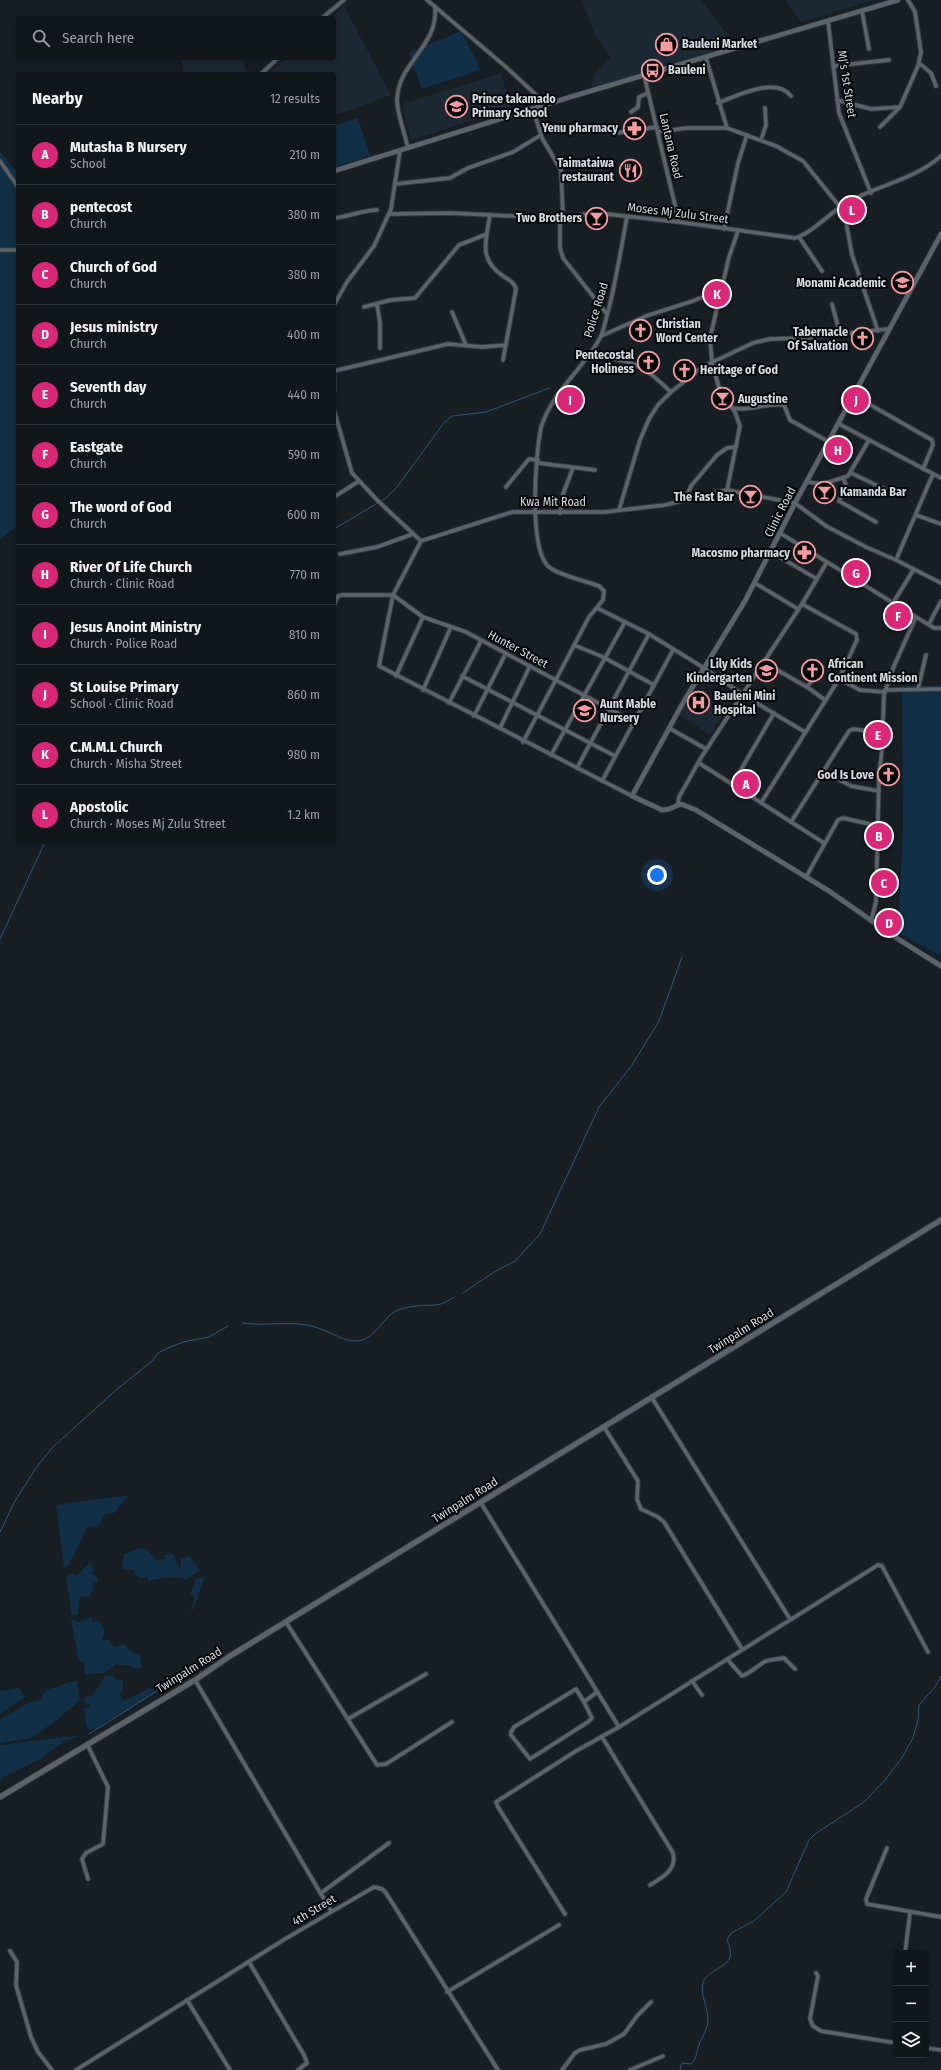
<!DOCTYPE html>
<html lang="en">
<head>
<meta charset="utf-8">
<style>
	:root { --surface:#11161b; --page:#1e2328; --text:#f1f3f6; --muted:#9c9fa3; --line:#30353a; --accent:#db2777 }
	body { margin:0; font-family:"Fira Sans Condensed",sans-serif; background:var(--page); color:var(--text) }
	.controls { position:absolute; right:12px; bottom:12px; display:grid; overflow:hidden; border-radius:4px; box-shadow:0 2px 10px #0003 }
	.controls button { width:36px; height:36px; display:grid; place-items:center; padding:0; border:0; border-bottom:1px solid var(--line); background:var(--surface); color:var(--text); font:20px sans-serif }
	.you { position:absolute; left:657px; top:875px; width:14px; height:14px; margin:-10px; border:3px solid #fff; border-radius:50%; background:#1a73e8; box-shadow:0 0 0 6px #1a73e833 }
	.badge { display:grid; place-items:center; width:26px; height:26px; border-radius:50%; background:var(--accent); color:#fff; font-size:13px; font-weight:700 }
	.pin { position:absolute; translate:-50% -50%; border:2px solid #fff; box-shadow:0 1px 4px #0006 }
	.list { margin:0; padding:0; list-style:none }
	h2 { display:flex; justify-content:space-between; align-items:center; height:52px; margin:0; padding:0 16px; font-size:17px }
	h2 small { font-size:13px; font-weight:400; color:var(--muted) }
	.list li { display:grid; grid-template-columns:26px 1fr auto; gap:12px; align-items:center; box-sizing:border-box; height:60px; padding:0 16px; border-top:1px solid var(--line) }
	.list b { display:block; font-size:15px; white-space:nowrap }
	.list p { margin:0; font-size:13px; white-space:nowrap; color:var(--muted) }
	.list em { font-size:13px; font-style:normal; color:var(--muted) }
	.icon { flex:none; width:22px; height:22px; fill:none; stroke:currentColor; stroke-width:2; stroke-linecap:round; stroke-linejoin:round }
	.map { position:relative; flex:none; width:941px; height:2070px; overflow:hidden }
	.search { position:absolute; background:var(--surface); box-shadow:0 2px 10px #0003; left:16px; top:16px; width:320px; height:44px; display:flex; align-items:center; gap:10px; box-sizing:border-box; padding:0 14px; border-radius:4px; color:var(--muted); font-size:15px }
	.panel { position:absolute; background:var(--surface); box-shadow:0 2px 10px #0003; left:16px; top:72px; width:320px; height:772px; border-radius:4px }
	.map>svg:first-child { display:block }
	.built { fill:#1c2833 }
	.green { fill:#112f46 }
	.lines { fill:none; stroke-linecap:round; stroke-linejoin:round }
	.stream { stroke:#315777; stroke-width:1 }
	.minor-casing { stroke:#363b40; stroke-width:5.5 }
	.tertiary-casing { stroke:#363b40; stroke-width:6 }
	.secondary-casing { stroke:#363b40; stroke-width:7 }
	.minor { stroke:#5b636b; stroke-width:3.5 }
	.tertiary { stroke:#5b636b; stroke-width:4.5 }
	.secondary { stroke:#5b636b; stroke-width:5 }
	.labels { text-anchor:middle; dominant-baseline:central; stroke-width:4; stroke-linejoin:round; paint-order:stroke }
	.poi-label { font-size:12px; font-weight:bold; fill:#d6dbe0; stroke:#05080a; text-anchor:start }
	.street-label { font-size:12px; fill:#d6dbe0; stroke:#05080a }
</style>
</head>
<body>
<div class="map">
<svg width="941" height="2070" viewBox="0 0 941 2070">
	<rect width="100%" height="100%" fill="#171e24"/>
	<g class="built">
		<path d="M582,0h119l32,42 -2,5 -141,43 6,-18 15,-14 -17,-25z"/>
		<path d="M786,0h88l-73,22z"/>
		<path d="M344,6l47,89 -57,21v-42h-66l18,-16h48v-40h-3z"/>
		<path d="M194,58h46l9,16h-65l-3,-14z"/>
		<path d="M501,73l10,35 -100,32 -9,-36z"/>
		<path d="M694,692l29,22 -13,21 -31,-20z"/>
	</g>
	<g class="green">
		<path d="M461,31l20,39 -59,19 -13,-36z"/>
		<path d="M358,118l12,38 -36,11v-41z"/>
		<path d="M0,152l18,21v353l-18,13z"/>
		<path d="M902,686h39v270l-43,-23 5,-106z"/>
		<path d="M129,1495l-15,18 -9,1 -6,12 -12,1 -18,38 -5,2 -8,-62z"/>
		<path d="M139,1548l8,1 10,11 8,-1 -1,-4 9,-1 8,16v-11l8,-3 11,14 -14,10c-10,-5 -27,-1 -38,1v-9l-1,6h-9l-5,-8 -11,-1 2,-15z"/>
		<path d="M90,1562l5,8 -4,3 6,4 1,5 -6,2 2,6 -6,7 -8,-1 -2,19 -6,1 -6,-38 5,-4 6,1z"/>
		<path d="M205,1576l-12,34h-2l4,-13 -5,-2 6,-16z"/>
		<path d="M91,1617l2,6 5,-3 7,11 -3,9h7l5,7 11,-3 4,6 11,5 2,12 -4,2 -11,-4 -7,1 -3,-2 -13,9 -19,2 -1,-12 -6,-4 -7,-40 9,3z"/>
		<path d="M113,1675l2,4 8,1v8l-3,7 4,6 26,-13 6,3c-16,12 -32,19 -48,29 -6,3 -3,6 -12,10l-2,-2 -4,2 -4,-4 -2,-18 5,-1 1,-2 -7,-4 3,-5 5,1 15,-21z"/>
		<path d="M77,1680l3,20 -23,20 -26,18 -31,5v-24l24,-14 16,-6 6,-9z"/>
		<path d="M19,1688l6,9 -25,17v-23z"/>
		<path d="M83,1735l-20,7 -24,18 -36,17 -3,5v-37z"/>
	</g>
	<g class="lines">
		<g class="stream">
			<path d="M334,529l52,-31 11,-11 47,-64 8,-7 34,-4 64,-24"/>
			<path d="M0,939l45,-97"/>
			<path d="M463,1293l31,-21 21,-11 25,-27 59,-127 33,-42 27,-44 23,-64"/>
			<path d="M242,1323c25,4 52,-4 76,5 13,4 26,14 40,13 18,-2 24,-23 38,-30 13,-6 25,-5 39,-6 7,0 14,-5 20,-8"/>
			<path d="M0,1532l15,-31 21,-33 16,-20 64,-58 36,-29 6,-8 8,-4 17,-7 26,-5 19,-11"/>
			<path d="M159,1690l34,-21 5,-1 3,4"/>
			<path d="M89,1734l68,-43"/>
			<path d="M680,2070l2,-7 9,1c6,-6 5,-11 8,-19 3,-9 9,-15 9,-26 0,-12 -8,-24 -5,-36 4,-15 32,-15 27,-34 0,-3 -2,-6 -3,-9l4,-7 23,-12 32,-29 23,-52 6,-6 49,-32 21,-22 16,-21 12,-21 5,-18 1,-15 16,-18 6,-11"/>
		</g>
		<defs>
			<g id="minor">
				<path d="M427,0l79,67 41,38"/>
				<path d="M862,11l7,38"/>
				<path d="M322,18l22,-18"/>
				<path d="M828,21l11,92 32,80"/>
				<path d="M706,58l21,70"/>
				<path d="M919,63l12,10 5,13"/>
				<path d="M833,66l56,-6"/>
				<path d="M261,74l17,-16"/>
				<path d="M644,75l35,147"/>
				<path d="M837,100l34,9 29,-2 18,-41 3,-14 -6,-40 -7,-12"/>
				<path d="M718,103c18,-7 58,-27 73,-7"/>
				<path d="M533,109l9,29 19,32 2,47"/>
				<path d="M631,112l7,-5 1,-10 9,-4"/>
				<path d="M880,127l20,-20"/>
				<path d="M658,132l29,-4h40l49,18 27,15 37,46 5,9 7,39 26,76"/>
				<path d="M616,133l41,-6"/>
				<path d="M761,140l5,-15 -1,-17"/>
				<path d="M408,148c-3,-14 -11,-35 -11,-48 1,-38 42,-54 38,-93"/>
				<path d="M0,161l18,26"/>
				<path d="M395,184l55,-6 18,-10 45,-16 28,-17"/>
				<path d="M389,214l62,-1 102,5 44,-5 82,9 116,16c16,-5 30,-20 44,-30 31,-22 73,-26 102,-52"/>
				<path d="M490,215c-4,26 -12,44 13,61 6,4 11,6 13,13l-13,71"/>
				<path d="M334,218c15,-1 28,-8 43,-8"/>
				<path d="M560,218v30l3,10 44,56"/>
				<path d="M724,229l14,-66 9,-28"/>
				<path d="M799,237l23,34"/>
				<path d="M0,250h18"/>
				<path d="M377,304l3,19v25"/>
				<path d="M832,304l8,30"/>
				<path d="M334,305l13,-23 27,-36 17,-37 9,-58"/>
				<path d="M364,307l27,-7 24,-2 44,-53 28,-11"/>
				<path d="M452,312l14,33"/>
				<path d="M601,336l45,-20 47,-15 29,-12"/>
				<path d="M589,354c14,4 28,4 41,9 16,5 28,17 41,29"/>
				<path d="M334,371l114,-27 34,3 24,-2"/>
				<path d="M334,391v-21"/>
				<path d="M853,395l79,45 1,5 -10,24"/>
				<path d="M732,408c18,4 34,-6 52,-3l6,15 39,22"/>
				<path d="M334,410l18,63 26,28 43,40"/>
				<path d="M839,424l102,54"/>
				<path d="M538,463l57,7"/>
				<path d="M851,473l44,21"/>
				<path d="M843,478l3,7 -7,16 37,21"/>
				<path d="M807,482l16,2 25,-8 21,-36"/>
				<path d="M506,487l23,-28 9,1"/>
				<path d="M727,490l13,-64 -5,-14 -16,-24 -7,-26 -2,-24 19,-81 9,-26"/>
				<path d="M334,497l25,-16"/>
				<path d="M685,500l6,-14 26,-31 10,-7 9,-1"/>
				<path d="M619,510l21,-70 9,-21 9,-14 13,-13 31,-25 51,-24 17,-4 34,-1 84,-9"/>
				<path d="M560,513l3,-19 10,-26"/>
				<path d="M916,515l25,9"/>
				<path d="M780,533l136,84 18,11h7"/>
				<path d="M771,552l46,27"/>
				<path d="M340,554l37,-7 36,-13"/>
				<path d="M896,560l37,-86"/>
				<path d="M755,583l43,26"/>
				<path d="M893,603l21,-34"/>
				<path d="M334,605l4,-9 4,-1h51l30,22 43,15 168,90"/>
				<path d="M597,608l52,26 55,34 44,30 57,34"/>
				<path d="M929,624l12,-23"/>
				<path d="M574,645l29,12 51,28"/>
				<path d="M763,662l44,25 18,13"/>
				<path d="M396,676l27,-59"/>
				<path d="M462,676l153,80"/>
				<path d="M839,679l21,11 25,2"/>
				<path d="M807,687l15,-19"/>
				<path d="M918,689l8,-34"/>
				<path d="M423,690l28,-63"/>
				<path d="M885,690l56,-1"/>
				<path d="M449,703l32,-62"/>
				<path d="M474,716l32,-63"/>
				<path d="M500,728l30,-62"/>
				<path d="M669,728l37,21"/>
				<path d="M523,742l66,-125 14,-17 1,-9 -5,-5c-13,-5 -42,-11 -51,-20 -20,-20 -12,-112 -7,-139 12,-36 42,-58 59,-89 4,-7 5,-17 8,-26 8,-31 13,-63 19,-95"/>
				<path d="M551,755l74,-133"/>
				<path d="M699,763l125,80"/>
				<path d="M577,768l72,-134"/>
				<path d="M823,771l28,15 28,5"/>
				<path d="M602,781l71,-131"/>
				<path d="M732,785l42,-72"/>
				<path d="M632,796l-253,-130 14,-71 28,-54 91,-29h93l60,-7 62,-15 68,13 31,23 40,21 30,13 45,23"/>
				<path d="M761,803l78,-124 18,-39 -1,-6 -54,-30"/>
				<path d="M678,804l1,-7 23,-41 100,-152 25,-42"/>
				<path d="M791,822l58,-91 4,-2 30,4"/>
				<path d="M806,877l32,-57 5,-2 35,8"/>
				<path d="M871,921l5,-19 3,-126 3,-27 2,-55 10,-28 22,-49"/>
				<path d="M652,1398l138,221"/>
				<path d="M604,1427l34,54 -1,18 4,10 17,8 6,5 78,127"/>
				<path d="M481,1503l138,224 259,-162 4,1 46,86"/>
				<path d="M286,1622l91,143 9,-1 66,-42"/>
				<path d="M727,1659l15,17c10,-4 14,-9 22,-14 6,-3 14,-3 20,-4l11,11"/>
				<path d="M195,1680l136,231"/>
				<path d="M692,1681l10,14"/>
				<path d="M584,1702l8,16 -4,4 -58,37 -19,-24v-3l3,-5 62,-38 8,13 13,-10"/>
				<path d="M348,1719l78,-45"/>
				<path d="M602,1737l71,116c4,17 -10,24 -23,32"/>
				<path d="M87,1744l21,43 -5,57 -17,9 -4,6 6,20"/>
				<path d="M887,1848l-21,51 1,5 74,13"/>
				<path d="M321,1893l68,-50"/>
				<path d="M565,1914l-67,-107 -2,-5 80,-51 43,-24"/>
				<path d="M10,1951l7,11 -1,23 15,52 7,15 14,18"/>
				<path d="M905,1953l5,-40"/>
				<path d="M249,1962l55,93 3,8 -9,7"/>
				<path d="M816,1973l2,3 -8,43 3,7 8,5 75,12"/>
				<path d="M447,1992l112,-67"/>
				<path d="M187,2000l43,70"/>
				<path d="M926,2048l15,2"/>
				<path d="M76,2070l209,-131 89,-52 8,2 4,4 112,177"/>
				<path d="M562,2070l13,-17 5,-3 26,-6 18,-10 13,-18 14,-14"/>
				<path d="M630,2070l33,-14"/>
			</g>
			<g id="tertiary">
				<path d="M334,171l233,-73 331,-98"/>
				<path d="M941,234l-146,269 -50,98 -61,100 -52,95 30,14 7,-1 12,-5 15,6 133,81 69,48 43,27"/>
			</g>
			<path id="secondary" d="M0,1797l195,-117 35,-24 711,-436"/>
		</defs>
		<use href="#minor" class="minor-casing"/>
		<use href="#tertiary" class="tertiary-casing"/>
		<use href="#secondary" class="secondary-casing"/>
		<use href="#minor" class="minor"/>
		<use href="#tertiary" class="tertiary"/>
		<use href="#secondary" class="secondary"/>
	</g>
	<defs>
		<symbol id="shop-ring" viewBox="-11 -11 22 22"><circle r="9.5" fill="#05080a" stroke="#f49aa0" stroke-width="1.5"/><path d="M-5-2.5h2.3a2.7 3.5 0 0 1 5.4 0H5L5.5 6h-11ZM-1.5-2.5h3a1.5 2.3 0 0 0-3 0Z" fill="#f49aa0"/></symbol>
		<symbol id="bus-ring" viewBox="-11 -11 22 22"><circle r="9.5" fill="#05080a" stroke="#f49aa0" stroke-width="1.5"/><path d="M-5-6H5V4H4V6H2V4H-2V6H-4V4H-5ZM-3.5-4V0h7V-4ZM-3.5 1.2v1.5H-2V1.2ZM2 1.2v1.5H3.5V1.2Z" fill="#f49aa0"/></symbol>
		<symbol id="school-ring" viewBox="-11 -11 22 22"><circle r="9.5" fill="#05080a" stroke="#f49aa0" stroke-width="1.5"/><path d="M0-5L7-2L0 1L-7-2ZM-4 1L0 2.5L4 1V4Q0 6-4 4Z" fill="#f49aa0"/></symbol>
		<symbol id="pharmacy-ring" viewBox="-11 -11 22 22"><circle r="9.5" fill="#05080a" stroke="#f49aa0" stroke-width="1.5"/><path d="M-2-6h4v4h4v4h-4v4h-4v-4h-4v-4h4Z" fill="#f49aa0"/></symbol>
		<symbol id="restaurant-ring" viewBox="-11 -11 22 22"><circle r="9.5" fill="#05080a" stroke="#f49aa0" stroke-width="1.5"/><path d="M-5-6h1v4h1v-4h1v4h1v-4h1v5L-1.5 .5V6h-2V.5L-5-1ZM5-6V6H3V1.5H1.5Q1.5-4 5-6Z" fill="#f49aa0"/></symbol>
		<symbol id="bar-ring" viewBox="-11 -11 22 22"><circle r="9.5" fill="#05080a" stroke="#f49aa0" stroke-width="1.5"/><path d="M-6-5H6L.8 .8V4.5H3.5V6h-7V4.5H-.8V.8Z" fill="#f49aa0"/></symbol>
		<symbol id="church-ring" viewBox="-11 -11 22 22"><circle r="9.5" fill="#05080a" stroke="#f49aa0" stroke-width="1.5"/><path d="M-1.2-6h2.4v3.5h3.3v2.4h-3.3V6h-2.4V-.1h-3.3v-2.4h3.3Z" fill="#f49aa0"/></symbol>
		<symbol id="hospital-ring" viewBox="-11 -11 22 22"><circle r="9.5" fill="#05080a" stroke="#f49aa0" stroke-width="1.5"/><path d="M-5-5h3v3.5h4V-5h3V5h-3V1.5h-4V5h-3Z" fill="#f49aa0"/></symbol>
	</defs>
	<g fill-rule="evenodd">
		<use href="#shop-ring" x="654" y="32" width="25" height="25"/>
		<use href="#bus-ring" x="640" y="58" width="25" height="25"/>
		<use href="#school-ring" x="444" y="94" width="25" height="25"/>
		<use href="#pharmacy-ring" x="622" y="116" width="25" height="25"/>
		<use href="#restaurant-ring" x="618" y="158" width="25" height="25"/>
		<use href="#bar-ring" x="584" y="206" width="25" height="25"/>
		<use href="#school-ring" x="890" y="270" width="25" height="25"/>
		<use href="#church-ring" x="628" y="318" width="25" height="25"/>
		<use href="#church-ring" x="850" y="326" width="25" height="25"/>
		<use href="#church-ring" x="636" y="350" width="25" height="25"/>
		<use href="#church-ring" x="672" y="358" width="25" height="25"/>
		<use href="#bar-ring" x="710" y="386" width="25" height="25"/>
		<use href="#bar-ring" x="812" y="480" width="25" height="25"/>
		<use href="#bar-ring" x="738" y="484" width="25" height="25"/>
		<use href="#pharmacy-ring" x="792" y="540" width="25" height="25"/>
		<use href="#school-ring" x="754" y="658" width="25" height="25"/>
		<use href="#church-ring" x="800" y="658" width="25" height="25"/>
		<use href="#hospital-ring" x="686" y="690" width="25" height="25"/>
		<use href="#school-ring" x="572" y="698" width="25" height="25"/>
		<use href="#church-ring" x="876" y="762" width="25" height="25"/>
	</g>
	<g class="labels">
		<g class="poi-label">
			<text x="682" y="44">Bauleni Market</text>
			<text x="668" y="70">Bauleni</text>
			<text x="472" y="99">Prince takamado<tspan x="472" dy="14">Primary School</tspan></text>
			<text x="618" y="128" text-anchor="end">Yenu pharmacy</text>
			<text x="614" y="163" text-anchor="end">Taimataiwa<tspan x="614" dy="14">restaurant</tspan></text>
			<text x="582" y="218" text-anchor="end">Two Brothers</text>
			<text x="886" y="283" text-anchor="end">Monami Academic</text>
			<text x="656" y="324">Christian<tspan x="656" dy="14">Word Center</tspan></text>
			<text x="848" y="332" text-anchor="end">Tabernacle<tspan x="848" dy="14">Of Salvation</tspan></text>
			<text x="634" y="355" text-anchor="end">Pentecostal<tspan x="634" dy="14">Holiness</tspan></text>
			<text x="700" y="370">Heritage of God</text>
			<text x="738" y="399">Augustine</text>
			<text x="840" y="492">Kamanda Bar</text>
			<text x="734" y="497" text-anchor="end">The Fast Bar</text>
			<text x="790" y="553" text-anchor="end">Macosmo pharmacy</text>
			<text x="752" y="664" text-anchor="end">Lily Kids<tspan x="752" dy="14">Kindergarten</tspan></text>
			<text x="828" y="664">African<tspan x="828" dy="14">Continent Mission</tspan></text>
			<text x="714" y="696">Bauleni Mini<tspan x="714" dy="14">Hospital</tspan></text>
			<text x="600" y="704">Aunt Mable<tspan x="600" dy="14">Nursery</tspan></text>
			<text x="874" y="775" text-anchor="end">God Is Love</text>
		</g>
		<g class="street-label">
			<text transform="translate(847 84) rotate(81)">MJ’s 1st Street</text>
			<text transform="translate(671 146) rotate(77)">Lantana Road</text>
			<text transform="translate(678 213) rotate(7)">Moses Mj Zulu Street</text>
			<text transform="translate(596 310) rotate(-73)">Police Road</text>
			<text x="553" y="502">Kwa Mit Road</text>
			<text transform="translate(780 512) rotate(-63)">Clinic Road</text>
			<text transform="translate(518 649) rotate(28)">Hunter Street</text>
			<text transform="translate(741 1331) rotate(-32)">Twinpalm Road</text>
			<text transform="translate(465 1500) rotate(-32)">Twinpalm Road</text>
			<text transform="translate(189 1670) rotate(-32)">Twinpalm Road</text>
			<text transform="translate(314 1910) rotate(-31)">4th Street</text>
		</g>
	</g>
</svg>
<div class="controls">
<button>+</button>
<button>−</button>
<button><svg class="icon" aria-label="layers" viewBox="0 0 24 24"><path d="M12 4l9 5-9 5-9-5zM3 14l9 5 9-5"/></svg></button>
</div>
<div class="you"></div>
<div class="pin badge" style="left:746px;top:784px">A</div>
<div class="pin badge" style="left:879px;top:836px">B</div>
<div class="pin badge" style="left:884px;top:883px">C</div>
<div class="pin badge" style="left:889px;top:923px">D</div>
<div class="pin badge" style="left:878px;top:735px">E</div>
<div class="pin badge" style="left:898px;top:616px">F</div>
<div class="pin badge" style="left:856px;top:573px">G</div>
<div class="pin badge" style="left:838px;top:450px">H</div>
<div class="pin badge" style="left:570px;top:400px">I</div>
<div class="pin badge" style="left:856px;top:400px">J</div>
<div class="pin badge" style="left:717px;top:294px">K</div>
<div class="pin badge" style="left:852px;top:210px">L</div>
<div class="search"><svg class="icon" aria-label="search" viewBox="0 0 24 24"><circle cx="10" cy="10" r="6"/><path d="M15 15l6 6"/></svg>Search here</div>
<section class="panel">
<h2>Nearby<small>12 results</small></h2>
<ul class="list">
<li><span class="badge">A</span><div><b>Mutasha B Nursery</b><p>School</p></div><em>210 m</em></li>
<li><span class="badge">B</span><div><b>pentecost</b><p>Church</p></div><em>380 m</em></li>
<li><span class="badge">C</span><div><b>Church of God</b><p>Church</p></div><em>380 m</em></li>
<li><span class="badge">D</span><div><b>Jesus ministry</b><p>Church</p></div><em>400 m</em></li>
<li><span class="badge">E</span><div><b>Seventh day</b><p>Church</p></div><em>440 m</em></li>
<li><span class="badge">F</span><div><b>Eastgate</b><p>Church</p></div><em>590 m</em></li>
<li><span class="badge">G</span><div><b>The word of God</b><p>Church</p></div><em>600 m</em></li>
<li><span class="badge">H</span><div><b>River Of Life Church</b><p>Church · Clinic Road</p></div><em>770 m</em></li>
<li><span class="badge">I</span><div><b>Jesus Anoint Ministry</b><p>Church · Police Road</p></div><em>810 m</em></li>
<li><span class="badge">J</span><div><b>St Louise Primary</b><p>School · Clinic Road</p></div><em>860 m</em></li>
<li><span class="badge">K</span><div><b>C.M.M.L Church</b><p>Church · Misha Street</p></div><em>980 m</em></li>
<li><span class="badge">L</span><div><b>Apostolic</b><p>Church · Moses Mj Zulu Street</p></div><em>1.2 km</em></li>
</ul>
</section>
</div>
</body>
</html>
